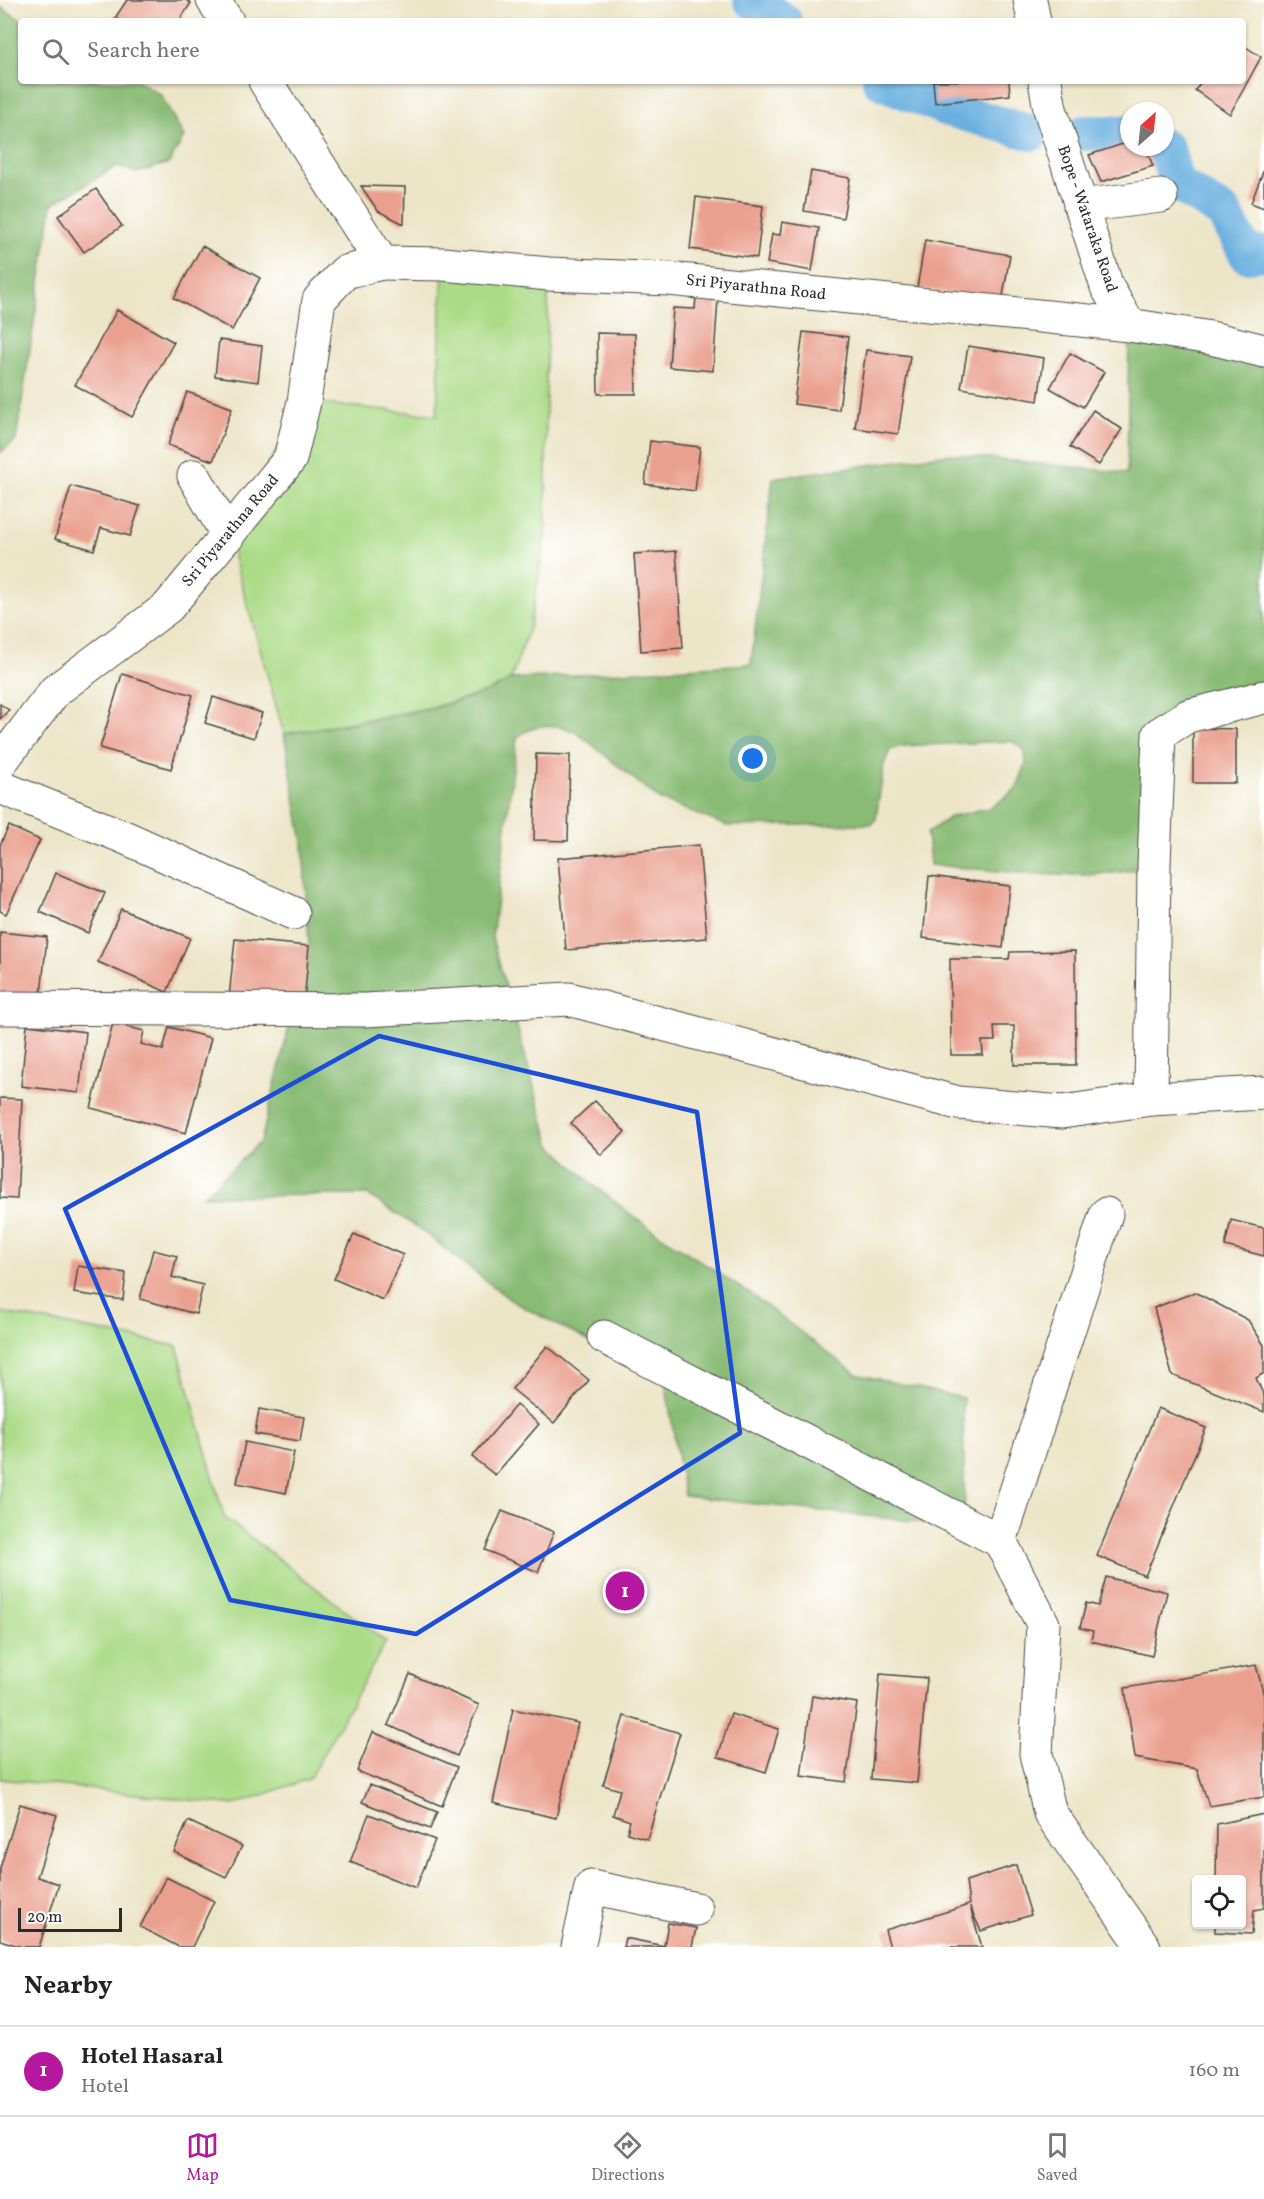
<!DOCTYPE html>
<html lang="en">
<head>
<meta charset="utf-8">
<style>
	:root { --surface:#fff; --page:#f2f2f2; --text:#222; --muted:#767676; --line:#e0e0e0; --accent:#b5179e }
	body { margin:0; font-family:Vollkorn,serif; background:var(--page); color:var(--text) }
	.controls { position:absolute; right:18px; bottom:18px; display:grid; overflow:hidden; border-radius:6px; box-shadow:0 2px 4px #0004 }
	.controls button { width:54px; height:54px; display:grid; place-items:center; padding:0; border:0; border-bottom:2px solid var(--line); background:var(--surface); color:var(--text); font:30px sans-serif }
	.compass { position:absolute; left:1120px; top:102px; width:54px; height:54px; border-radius:50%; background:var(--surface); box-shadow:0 2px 4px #0004; rotate:27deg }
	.scale { position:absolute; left:18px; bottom:15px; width:104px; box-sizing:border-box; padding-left:6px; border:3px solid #2b2b2b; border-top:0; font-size:16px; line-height:21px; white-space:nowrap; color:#2b2b2b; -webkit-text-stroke:4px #fff; paint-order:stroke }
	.you { position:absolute; left:753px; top:759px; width:21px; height:21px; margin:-15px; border:4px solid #fff; border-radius:50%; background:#1a73e8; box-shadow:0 0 0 9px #1a73e833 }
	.badge { display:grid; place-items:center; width:39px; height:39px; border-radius:50%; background:var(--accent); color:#fff; font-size:20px; font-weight:700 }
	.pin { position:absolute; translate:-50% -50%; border:3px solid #fff; box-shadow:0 2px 6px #0006 }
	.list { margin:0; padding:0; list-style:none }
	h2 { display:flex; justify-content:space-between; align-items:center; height:78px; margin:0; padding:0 24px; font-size:26px }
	h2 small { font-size:20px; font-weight:400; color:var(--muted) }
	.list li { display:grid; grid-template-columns:39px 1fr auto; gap:18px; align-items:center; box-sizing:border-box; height:90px; padding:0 24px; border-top:2px solid var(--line) }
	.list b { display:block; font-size:22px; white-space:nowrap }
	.list p { margin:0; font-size:20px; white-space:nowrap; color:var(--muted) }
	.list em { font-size:20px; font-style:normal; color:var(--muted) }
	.icon { flex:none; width:33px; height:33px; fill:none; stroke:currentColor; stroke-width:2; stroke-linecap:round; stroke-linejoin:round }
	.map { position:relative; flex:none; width:1264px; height:1947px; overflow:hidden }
	.search { position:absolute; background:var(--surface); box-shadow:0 2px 4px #0004; left:18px; right:18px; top:18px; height:66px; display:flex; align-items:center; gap:15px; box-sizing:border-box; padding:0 21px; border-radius:6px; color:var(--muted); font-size:22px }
	.sheet { height:168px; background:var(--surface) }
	nav { display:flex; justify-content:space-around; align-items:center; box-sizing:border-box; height:84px; border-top:2px solid var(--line); background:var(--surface); font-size:16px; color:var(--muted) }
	nav a { display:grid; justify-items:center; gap:3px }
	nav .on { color:var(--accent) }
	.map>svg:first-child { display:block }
	.green { fill:#acdb88; stroke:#6c835a; stroke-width:1.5 }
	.forest { fill:#89bb74; stroke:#5a7350; stroke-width:1.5 }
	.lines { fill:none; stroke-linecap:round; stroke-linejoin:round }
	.canal { stroke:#69afdf; stroke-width:36 }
	.building { fill:#eaa08f }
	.minor-casing { stroke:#484743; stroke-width:35 }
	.minor { stroke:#fff; stroke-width:33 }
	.marked { fill:none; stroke:#1d4ed8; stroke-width:4.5; stroke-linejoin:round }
	.labels { text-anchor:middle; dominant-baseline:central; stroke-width:4.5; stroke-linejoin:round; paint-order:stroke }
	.street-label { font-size:16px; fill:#2b2b2b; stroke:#fff }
</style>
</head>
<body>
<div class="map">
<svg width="1264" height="1947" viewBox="0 0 1264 1947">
	<rect width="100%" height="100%" fill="#fff"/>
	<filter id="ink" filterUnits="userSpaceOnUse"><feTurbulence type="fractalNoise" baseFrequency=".0167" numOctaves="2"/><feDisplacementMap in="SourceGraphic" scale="12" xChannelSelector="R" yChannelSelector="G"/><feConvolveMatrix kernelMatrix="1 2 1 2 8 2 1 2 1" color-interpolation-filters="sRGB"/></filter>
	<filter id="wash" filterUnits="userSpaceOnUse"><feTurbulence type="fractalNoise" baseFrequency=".008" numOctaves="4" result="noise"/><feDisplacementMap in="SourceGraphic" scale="24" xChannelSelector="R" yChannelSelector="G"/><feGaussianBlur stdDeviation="1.35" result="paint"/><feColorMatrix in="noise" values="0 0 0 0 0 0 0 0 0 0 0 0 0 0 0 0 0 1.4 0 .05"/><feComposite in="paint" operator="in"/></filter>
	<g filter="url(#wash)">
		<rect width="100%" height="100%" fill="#ede5c8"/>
		<g class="green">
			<path d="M443,264l106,10 -3,99v159l-16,93 -19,54 -16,11 -62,17 -149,27 -56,-198 76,-134 133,13z"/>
			<path d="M0,1312l177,34 47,171 162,125 -77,137 -75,26 -234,-26z"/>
		</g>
		<g class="forest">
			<path d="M0,7l23,14h-2v60h118l22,14 23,42 -15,26 -32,10 -20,-7 -65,38 -36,236 -16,13z"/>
			<path d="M1129,325l135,26v346l-105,37 -5,131c-71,20 -152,5 -224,0l-3,-32 23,-16 42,-10 25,-19 9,-24 -1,-13 -13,-10 -110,5 -12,4 -6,14 -8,55 -5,5 -144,2 -68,-27 -79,-64c-22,-13 -42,-13 -63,2l-25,201 58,206 43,41 52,40 107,70 104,79 107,24 2,129 -281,-31 -19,-115 -153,-80 -95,-74 -49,-32 -165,1 58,-55 48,-195 -6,-103 -19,-109c59,-10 181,-23 227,-55l240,-15 22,-186 176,-24 178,19z"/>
		</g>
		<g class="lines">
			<g class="canal">
				<path d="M751,0l33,21"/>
				<path d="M880,81l68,28 84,24"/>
				<path d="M1084,133h45"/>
				<path d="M1164,147l3,3 9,33 48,30 23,42 17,-2"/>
			</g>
		</g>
		<g id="blocks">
			<g class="building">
				<path d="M127,0h59l5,3 -12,18h-59l-5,-3z"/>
				<path d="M1243,45l18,12 -31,57 -35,-24 7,-9h41z"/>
				<path d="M933,81h76l1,14 -75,8z"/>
				<path d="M1129,142v5h16l8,19 -52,16 -12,-27z"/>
				<path d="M1264,169v39l-13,-5z"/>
				<path d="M811,171l39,7 -7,40 -39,-7z"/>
				<path d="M361,186l44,1 -1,37 -26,-13z"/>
				<path d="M96,189l26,37 -38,26 -26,-36z"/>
				<path d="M696,197l67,9 -6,52 -67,-9z"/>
				<path d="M782,222l37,6 -7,43 -45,-8 5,-29 8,1z"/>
				<path d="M925,240l85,15 -8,47 -85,-14z"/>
				<path d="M202,246l58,32 -28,52 -58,-32z"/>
				<path d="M696,297l22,2 -5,72 -44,-4 4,-59 22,1z"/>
				<path d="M117,310l57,32 -42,75 -57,-32z"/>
				<path d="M803,332l45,5 -9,73 -45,-6z"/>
				<path d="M597,333l38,1 1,60h-38z"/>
				<path d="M219,340l43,6 -4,36 -43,-6z"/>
				<path d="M968,346l76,12 -6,43 -77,-13z"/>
				<path d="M866,350l44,6 -12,78 -43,-6z"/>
				<path d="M1070,353l34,19 -21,35 -33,-19z"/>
				<path d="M187,392l45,16 -19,53 -45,-16z"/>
				<path d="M1093,410l29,19 -23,36 -29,-18z"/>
				<path d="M650,441l50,6 -5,44 -50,-7z"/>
				<path d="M71,486l69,20 -10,30 -29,-8 -7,22 -39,-11z"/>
				<path d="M676,551l7,97 -42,3 -7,-97z"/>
				<path d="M122,674l71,21 -22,74 -71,-21z"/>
				<path d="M213,697l49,16 -8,25 -49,-15z"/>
				<path d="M0,704l9,6 -9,9z"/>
				<path d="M1193,728l43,1v54h-43z"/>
				<path d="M536,754l34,1 -2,86 -34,-1z"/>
				<path d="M9,826l31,14 -34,74 -6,-3v-66z"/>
				<path d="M699,845l8,93 -141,12 -8,-92z"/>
				<path d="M56,873l49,20 -17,40 -48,-21z"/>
				<path d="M929,876l81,10 -7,62 -80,-10z"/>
				<path d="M121,909l69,29 -23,54 -69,-30z"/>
				<path d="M0,932l47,5 -7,67 -40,-4z"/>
				<path d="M235,939l74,7 -5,58 -75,-6z"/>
				<path d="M1075,951l1,114h-62v-39h-20l1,15h-13l1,14h-32l-1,-96h59l1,-7z"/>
				<path d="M113,1023l31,8 -3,13 22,6 6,-23 42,11 -25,95 -95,-25z"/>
				<path d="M27,1025l59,7 -7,61 -58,-7z"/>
				<path d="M0,1098l22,1 -5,100 -17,-1z"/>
				<path d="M595,1101l30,31 -24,23 -30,-32z"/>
				<path d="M1231,1220l33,8v28l-39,-10z"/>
				<path d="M354,1234l49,21 -20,45 -49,-21z"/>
				<path d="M153,1250l24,6 -5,21 31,8 -7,29 -56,-15z"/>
				<path d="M78,1266l48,7 -3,27 -49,-7z"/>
				<path d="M1195,1292l53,28 16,25v28l-8,5 8,18v16l-92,-37 -18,-67z"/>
				<path d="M547,1346l42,34 -35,43 -42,-34z"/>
				<path d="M516,1405l23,19 -44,51 -23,-18z"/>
				<path d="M1158,1408l48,20 -61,148 -48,-20z"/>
				<path d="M259,1409l45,8 -4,24 -45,-7z"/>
				<path d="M245,1442l49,10 -8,41 -49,-10z"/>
				<path d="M502,1511l52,21 -16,40 -53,-22z"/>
				<path d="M1106,1577l61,15 -15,64 -61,-15 2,-10 -13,-3 6,-25 12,3z"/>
				<path d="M1256,1665l8,31v101l-55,9 -12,-37 -62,-11 -10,-70z"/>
				<path d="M410,1674l69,31 -22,51 -69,-31z"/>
				<path d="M880,1674l47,4 -10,105 -46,-4z"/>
				<path d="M812,1696l45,7 -11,79 -45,-6z"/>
				<path d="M513,1709l65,14 -22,95 -63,-15z"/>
				<path d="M731,1714l48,15 -13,43 -48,-15z"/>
				<path d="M624,1716l56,17 -33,106 -20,-6 3,-12 -17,-6 7,-25 -17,-5z"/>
				<path d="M373,1732l84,35 -15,39 -85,-35z"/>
				<path d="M370,1785l67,27 -7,17 -68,-27z"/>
				<path d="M20,1804l37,11 -20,62 22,7 -20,63h-17l-22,-7v-72z"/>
				<path d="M369,1814l66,26 -19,48 -66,-26z"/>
				<path d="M1264,1814v94l-10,2 -2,24 -37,-2v-8h27v-44h-26l1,-56z"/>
				<path d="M188,1821l54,25 -16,31 -52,-25z"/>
				<path d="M1016,1865l15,50 -50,16 -11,-24 12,40h-92l-5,-17 84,-25 -3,-24z"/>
				<path d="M166,1877l48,24 -22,46h-13l-39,-20z"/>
				<path d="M668,1923l28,5 -4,19h-69l2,-9 39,8z"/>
			</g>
		</g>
	</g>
	<g filter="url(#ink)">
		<use href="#blocks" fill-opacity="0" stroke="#484743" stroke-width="1.5"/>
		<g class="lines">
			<defs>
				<g id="minor">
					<path d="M213,0l14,21"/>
					<path d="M1030,0l4,21"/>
					<path d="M1045,81l5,28 57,178 22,38 82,13 53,13"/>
					<path d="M1080,206l81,-10"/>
					<path d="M382,263l61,1 106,10 120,5 460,46"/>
					<path d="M194,476l34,60"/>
					<path d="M1264,697l-76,19 -29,18 -5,131 -3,234 113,-6"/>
					<path d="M0,763l55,-72 113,-84 122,-148 14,-57 15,-102 26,-28 37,-9 -117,-182"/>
					<path d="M0,787l124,50 169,76"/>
					<path d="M0,1008l365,2 204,-11 389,104 104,9 89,-13"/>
					<path d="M1106,1214l-106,327 43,83 -7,130 14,59 94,134"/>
					<path d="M604,1337l396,204"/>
					<path d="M578,1947l13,-60 105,22"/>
				</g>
			</defs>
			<use href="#minor" class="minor-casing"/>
			<use href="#minor" class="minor"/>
		</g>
	</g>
	<path class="marked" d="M379,1036l318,76 43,321 -324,201 -186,-34 -165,-391z"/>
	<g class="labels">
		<g class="street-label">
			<text transform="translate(1087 219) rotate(71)">Bope - Wataraka Road</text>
			<text transform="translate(756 288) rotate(6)">Sri Piyarathna Road</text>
			<text transform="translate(231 531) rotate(-50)">Sri Piyarathna Road</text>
		</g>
	</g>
</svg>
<div class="controls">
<button><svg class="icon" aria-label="locate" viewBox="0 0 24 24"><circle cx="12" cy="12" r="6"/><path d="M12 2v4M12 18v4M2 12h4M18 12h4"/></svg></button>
</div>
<svg class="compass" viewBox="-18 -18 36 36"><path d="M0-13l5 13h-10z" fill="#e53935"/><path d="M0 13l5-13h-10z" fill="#767676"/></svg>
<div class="scale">20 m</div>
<div class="you"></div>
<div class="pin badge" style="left:625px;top:1591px">1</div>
<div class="search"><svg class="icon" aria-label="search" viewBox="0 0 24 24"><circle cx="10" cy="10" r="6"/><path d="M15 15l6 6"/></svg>Search here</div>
</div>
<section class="sheet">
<h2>Nearby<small></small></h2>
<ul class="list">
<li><span class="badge">1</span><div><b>Hotel Hasaral</b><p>Hotel</p></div><em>160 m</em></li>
</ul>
</section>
<nav>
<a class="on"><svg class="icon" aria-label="map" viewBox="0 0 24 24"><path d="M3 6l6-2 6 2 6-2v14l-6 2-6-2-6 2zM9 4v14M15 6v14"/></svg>Map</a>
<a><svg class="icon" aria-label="directions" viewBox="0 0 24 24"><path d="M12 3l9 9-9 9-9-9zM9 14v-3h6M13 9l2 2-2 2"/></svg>Directions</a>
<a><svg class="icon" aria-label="saved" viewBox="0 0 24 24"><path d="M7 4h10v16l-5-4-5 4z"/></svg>Saved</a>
</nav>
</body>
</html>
